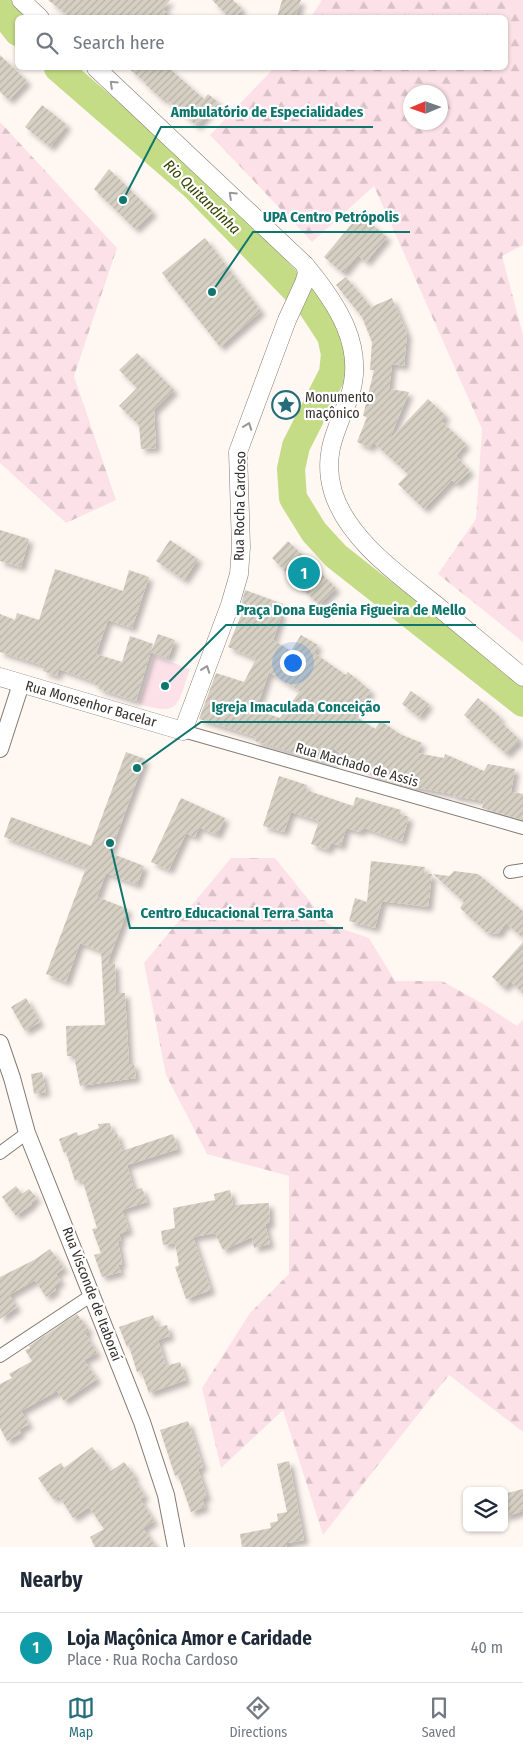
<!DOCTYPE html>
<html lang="en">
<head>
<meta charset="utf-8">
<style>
	:root { --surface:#fff; --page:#f2f2f3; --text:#1f2937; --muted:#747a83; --line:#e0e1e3; --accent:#266d7a }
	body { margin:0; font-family:"Fira Sans Condensed",sans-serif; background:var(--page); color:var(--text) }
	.controls { position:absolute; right:15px; bottom:15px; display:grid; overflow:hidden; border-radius:8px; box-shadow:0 1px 4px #0004 }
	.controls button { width:45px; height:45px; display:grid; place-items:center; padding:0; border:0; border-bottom:1px solid var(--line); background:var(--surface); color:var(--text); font:25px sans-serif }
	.compass { position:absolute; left:403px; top:85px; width:45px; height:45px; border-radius:50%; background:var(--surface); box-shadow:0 1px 4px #0004; rotate:268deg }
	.you { position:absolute; left:292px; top:662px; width:18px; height:18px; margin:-12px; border:4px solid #fff; border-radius:50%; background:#1a73e8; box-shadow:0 0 0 8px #1a73e833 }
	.badge { display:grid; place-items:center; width:32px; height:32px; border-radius:50%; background:var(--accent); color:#fff; font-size:16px; font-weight:700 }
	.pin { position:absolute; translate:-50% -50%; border:2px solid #fff; box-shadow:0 1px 5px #0006 }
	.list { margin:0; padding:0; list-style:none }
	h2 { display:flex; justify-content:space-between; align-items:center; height:65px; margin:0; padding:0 20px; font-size:21px }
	h2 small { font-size:16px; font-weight:400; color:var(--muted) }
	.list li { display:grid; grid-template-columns:32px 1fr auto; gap:15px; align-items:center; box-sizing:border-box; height:70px; padding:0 20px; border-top:1px solid var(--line) }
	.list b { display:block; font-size:19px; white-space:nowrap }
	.list p { margin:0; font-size:16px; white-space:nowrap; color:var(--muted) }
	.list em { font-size:16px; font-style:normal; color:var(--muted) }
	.icon { flex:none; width:28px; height:28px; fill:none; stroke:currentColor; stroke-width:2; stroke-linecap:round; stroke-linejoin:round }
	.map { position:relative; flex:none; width:523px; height:1547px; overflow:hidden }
	.search { position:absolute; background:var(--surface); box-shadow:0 1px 4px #0004; left:15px; right:15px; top:15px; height:55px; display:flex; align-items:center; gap:12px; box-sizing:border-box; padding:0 18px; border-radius:8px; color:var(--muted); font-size:19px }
	.sheet { height:135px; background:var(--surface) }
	nav { display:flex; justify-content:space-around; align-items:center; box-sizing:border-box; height:70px; border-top:1px solid var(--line); background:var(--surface); font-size:14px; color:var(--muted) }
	nav a { display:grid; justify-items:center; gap:2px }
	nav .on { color:var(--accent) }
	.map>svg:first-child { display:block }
	.forest { fill:url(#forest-firs); fill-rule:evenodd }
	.park { fill:#fce2e8 }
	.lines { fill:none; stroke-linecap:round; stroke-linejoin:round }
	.river { stroke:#c5dc87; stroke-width:28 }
	.building { fill:url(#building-hatch); fill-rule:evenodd; filter:url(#shadow) }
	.minor-casing { stroke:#847a71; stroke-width:14 }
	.tertiary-casing { stroke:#847a71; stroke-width:18 }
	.secondary-casing { stroke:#847a71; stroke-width:19 }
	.minor { stroke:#fff; stroke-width:12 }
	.tertiary { stroke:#fff; stroke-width:16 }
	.secondary { stroke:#fff; stroke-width:18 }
	.oneway { stroke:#9a9896 }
	.labels { text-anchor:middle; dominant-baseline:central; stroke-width:4.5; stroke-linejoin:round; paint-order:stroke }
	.poi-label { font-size:14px; fill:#34302c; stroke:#fff; text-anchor:start }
	.street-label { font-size:14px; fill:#34302c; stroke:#fff }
	.water-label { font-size:15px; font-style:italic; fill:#354200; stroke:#fff }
	.leader { fill:none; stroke:#0f766e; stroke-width:2 }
	.callout-dot { fill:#0f766e; stroke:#fff; stroke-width:2 }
	.callout-label { font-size:15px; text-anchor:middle; font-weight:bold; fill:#0f766e; stroke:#fff; stroke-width:4.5; stroke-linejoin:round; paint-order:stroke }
</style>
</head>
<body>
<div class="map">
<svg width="523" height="1547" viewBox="0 0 523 1547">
	<defs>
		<pattern id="forest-firs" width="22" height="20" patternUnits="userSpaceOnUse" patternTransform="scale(1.25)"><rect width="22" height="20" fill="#fce2e8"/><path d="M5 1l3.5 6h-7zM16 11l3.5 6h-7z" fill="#d9c2c7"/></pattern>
		<pattern id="building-hatch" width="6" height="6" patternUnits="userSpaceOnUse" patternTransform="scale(1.25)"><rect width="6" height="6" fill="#d5d0c3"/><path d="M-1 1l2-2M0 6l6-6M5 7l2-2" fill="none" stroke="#b7b3a8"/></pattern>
		<filter id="shadow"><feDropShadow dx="4.5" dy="4.5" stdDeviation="2.5" flood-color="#0004"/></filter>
	</defs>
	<rect width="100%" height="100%" fill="#fff7f2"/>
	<g class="forest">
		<path d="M322,0h201v245l-21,11 21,79v307l-85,-68 38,-55 6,-90 -108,-243 -62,56 -102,-107 64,-67h232v-50l-195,-1zM410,92h30v30h-30z"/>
		<path d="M0,122l117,126 -43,128 42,124 -50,23 -66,-60z"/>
		<path d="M231,858h44l53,66 41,14 26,43h47l43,24 32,21 6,-7v413l-74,-57 -126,160 -40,-125 -62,58 -19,-80 48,-75 39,-39v-98l-82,-22 -41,-79 -22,-112z"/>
	</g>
	<path class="park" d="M154,656l36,13c-13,36 -9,48 -51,35z"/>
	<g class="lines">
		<g class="river">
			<path d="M0,9l18,23"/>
			<path d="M58,68l136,118 118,121 19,29 4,18 -2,19 -37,73 -5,23 2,29 21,34 22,24 187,147"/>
		</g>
	</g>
	<g class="building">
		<path d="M48,0h122l-7,9 10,9h-102z"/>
		<path d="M212,0h21l9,9 -7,9h-5z"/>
		<path d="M282,0h19l-6,18h-18z"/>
		<path d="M0,55l27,26 -18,19 -9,-8z"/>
		<path d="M128,68h41l35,31 4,-5 10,8 -21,24 -32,-28 -2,2 -18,-16 1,-1z"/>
		<path d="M42,105l25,20 -17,22 -25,-20z"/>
		<path d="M109,169l44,43 -18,17 -41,-40z"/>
		<path d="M360,214l27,23 -21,25 -8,-7 -15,18 -19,-16z"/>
		<path d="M205,238l56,73 -41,36 -58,-74z"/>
		<path d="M346,277l25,30 21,-9 15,36 -3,32 -12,-2 -3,25 20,3 -20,48 39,-41 18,17 -5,5 25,23 -10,12 14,15 -14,13 -4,-4 -28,29 -26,-25 10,-10 -35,-32 -3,6 -13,-6 10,-25 -4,-1 11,-46h-4l2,-28 -10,-25 -26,-32z"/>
		<path d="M137,353l37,37 -20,20 2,38 -15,1 -2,-24 -20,-19 18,-18 -18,-18z"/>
		<path d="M0,530l29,9 -8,28 -21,-6z"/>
		<path d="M170,540l28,19 -14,21 -28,-19z"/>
		<path d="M288,541l48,47 -17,17 -47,-47z"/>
		<path d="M55,569l68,22 6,-21 20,7 -17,51 -24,-8 -12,34 26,8 8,-26 23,8 -17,57 -37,-12 1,-2 -6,-3 1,-2 -36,-13 -2,7 -14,-5 2,-5 -45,-14v-38l15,6 2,-7 22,7z"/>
		<path d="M245,590l38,14 -4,9 3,1 -9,26 18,11 10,-16 17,10 -4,8 32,22 2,-3 23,19 -19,23 23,15 6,-8 19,13 22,9 -5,10 27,5 1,-4 39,17 4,-7 27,5 -4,23 12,2v26l-41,-12 2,-7 -31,-5v-2l-47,-8 -16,-4 -16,-7 -41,-27v16l-78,-23 1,-4 -57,-18 17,-46 28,9 12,-23 -28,-12 15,-37 -3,-1zM269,672l31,19 -20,27 -24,-8z"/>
		<path d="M158,634l17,6 -7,18 -17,-6z"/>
		<path d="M411,691l18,13 -10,13 -17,-13z"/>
		<path d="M478,698l23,20 -2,2 21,20 -14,14 -42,-39z"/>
		<path d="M126,752l19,7 -35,94 34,13 -7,19 -31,-12 -9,24 31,12 -21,55h8l1,29h9l4,71h5l2,14 -56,8 -6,-30h-7l-1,-30 39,-1 -4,-74 -21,-8 -14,39 -20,-8 40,-106 -82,-31 7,-20 80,29z"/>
		<path d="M279,776l28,9 -1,5 47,16 3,-9 45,13 -1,4 9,3 -7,24 -38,-13 -4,4 -14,-4 -5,18 -10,-3 -3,7 -17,-6 8,-23 -28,-9 -7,20 -21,-6z"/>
		<path d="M181,798l44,20 -8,17 -18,-8 -4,10 -9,-4 -17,37 -18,-8z"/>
		<path d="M371,861l54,6 -1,6 8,1 -4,33 -46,-6 -7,27 -26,-7 6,-23 12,4z"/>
		<path d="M454,871l24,3 45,37v27l-17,-15 -8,11 -12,-2 -26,-24 4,-6 -31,-28 16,2z"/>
		<path d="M523,942v51l-13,-12 -6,7 -12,-11z"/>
		<path d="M26,998l14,24 -15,9 -14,-24z"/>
		<path d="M42,1072l4,20 -12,2 -3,-20z"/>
		<path d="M110,1123l2,11 5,-1 5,18 51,-17 5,15 -51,16 7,25 8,-2 5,14 -25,8 7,20 -10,4 2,6 -3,1 4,23 -4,1 3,7 -19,5 -8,-22 7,-2 -9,-24 5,-1 -15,-49 -7,2 -9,-29 -2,1 -5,-14 18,-7 1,4 21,-8 -1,-4z"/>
		<path d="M16,1186l6,8 7,-5 8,9 -6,5 1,1 -16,12 -14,-19z"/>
		<path d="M230,1190l3,15 36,-2 1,21h-5l5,20 -16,4 -2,-11 -29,13 -8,-17 -22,4 18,53 -25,9 -11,-32 4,-2 -4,-22 -12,2 -2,-14 14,-3 -2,-20 42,-8 -1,-6z"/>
		<path d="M50,1249l14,19 -8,6 5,7 -7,5 2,4 -10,7 -11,-17 -26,15 8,12 -17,12v-42l34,-17z"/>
		<path d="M77,1314l12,16 -4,3 12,20 -13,7 13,19 -33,22 -7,-10 -36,20 8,13 -10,6 2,3 -14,8 -7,-13v-44l12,-6 -3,-4 23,-13 -7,-11 5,-2 -1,-2z"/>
		<path d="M153,1315l5,12 9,-2 3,11 -12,4 8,26 14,-4 6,18 -37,13 -8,-22 -4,1 -8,-26 -2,1 -8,-20z"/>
		<path d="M188,1421l15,46 -5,2 9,28 -5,2 3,8 -14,5 -13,-37 -3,1 -15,-46z"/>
		<path d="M92,1447l19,24 13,-9 11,14 -2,2 12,18 -5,3 14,22 -11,7 13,19h-61l-5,-10 14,-8 -15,-22 -16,11 -14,-22 -6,3 -15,-21 23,-15 3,5z"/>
		<path d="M289,1461l15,79 -17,3v4h-45l-2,-13 31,-6 -1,-5 8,-2 -1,-7 10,-2 -10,-48z"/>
		<path d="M523,1489v22l-19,6v-23z"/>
	</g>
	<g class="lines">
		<defs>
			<g id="minor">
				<path d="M183,731l340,97"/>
				<path d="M510,872l13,-2"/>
				<path d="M0,1153l27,-20"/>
				<path d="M0,1356l92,-61"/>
			</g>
			<g id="tertiary">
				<path d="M0,749l21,-65"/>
				<path d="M0,1043l12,35 15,55 115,289 24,73 10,52"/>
			</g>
			<g id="secondary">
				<path d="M21,0l19,18"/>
				<path d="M96,68l209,197c31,37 62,82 44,133 -13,33 -27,57 -16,94 15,48 66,83 103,113 29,24 58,48 87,72"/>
				<path d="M0,677l183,54 47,-126 9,-31 2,-27 -3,-95 49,-132 17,-37 3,-10 -2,-8"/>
			</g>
		</defs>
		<use href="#minor" class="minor-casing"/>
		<use href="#tertiary" class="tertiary-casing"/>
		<use href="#secondary" class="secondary-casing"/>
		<use href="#minor" class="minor"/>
		<use href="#tertiary" class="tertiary"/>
		<use href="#secondary" class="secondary"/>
	</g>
	<defs><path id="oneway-chevron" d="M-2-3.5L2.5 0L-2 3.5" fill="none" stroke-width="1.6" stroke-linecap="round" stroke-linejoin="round" transform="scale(1.25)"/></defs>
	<g class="oneway">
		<use href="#oneway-chevron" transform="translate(113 84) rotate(-137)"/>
		<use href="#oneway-chevron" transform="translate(232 195) rotate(-137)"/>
		<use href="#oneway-chevron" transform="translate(248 426) rotate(-70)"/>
		<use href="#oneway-chevron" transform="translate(206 669) rotate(-70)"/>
	</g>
	<defs>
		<symbol id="sight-ring" viewBox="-11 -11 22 22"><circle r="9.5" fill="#fff" stroke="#266d7a" stroke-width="1.5"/><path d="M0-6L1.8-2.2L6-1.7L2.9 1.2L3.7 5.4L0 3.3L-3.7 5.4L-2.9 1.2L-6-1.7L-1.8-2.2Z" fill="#266d7a"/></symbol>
	</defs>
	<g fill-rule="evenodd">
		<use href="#sight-ring" x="270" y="389" width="32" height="32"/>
	</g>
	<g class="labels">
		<g class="poi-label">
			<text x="305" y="397">Monumento<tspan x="305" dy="16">maçônico</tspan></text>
		</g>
		<g class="street-label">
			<text transform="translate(240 506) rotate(-89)">Rua Rocha Cardoso</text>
			<text transform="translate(91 704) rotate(16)">Rua Monsenhor Bacelar</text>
			<text transform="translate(357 765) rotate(16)">Rua Machado de Assis</text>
			<text transform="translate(92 1294) rotate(69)">Rua Visconde de Itaboraí</text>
		</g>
		<g class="water-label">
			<text transform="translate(202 197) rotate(44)">Rio Quitandinha</text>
		</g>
	</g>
	<path class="leader" d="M123 200L161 127H373M212 292L253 232H410M165 686L226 625H476M137 768L201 722H390M110 843L130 928H343"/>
	<g class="callout-dot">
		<circle cx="123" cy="200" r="5"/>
		<circle cx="212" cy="292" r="5"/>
		<circle cx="165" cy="686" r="5"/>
		<circle cx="137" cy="768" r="5"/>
		<circle cx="110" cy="843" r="5"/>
	</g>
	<g class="callout-label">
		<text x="267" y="117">Ambulatório de Especialidades</text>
		<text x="331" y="222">UPA Centro Petrópolis</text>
		<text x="351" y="615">Praça Dona Eugênia Figueira de Mello</text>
		<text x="296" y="712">Igreja Imaculada Conceição</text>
		<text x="237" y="918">Centro Educacional Terra Santa</text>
	</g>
</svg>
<div class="controls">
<button><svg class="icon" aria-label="layers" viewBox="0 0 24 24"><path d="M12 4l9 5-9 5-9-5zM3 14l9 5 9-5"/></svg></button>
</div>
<svg class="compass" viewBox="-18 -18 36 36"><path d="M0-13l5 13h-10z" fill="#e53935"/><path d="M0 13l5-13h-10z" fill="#747a83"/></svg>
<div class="you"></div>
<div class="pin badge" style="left:304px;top:573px;background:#0f9aa8">1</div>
<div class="search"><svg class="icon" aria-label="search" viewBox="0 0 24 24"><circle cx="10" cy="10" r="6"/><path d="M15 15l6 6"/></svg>Search here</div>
</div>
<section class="sheet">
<h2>Nearby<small></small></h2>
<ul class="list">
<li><span class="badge" style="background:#0f9aa8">1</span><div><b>Loja Maçônica Amor e Caridade</b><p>Place · Rua Rocha Cardoso</p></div><em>40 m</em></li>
</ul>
</section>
<nav>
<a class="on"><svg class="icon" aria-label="map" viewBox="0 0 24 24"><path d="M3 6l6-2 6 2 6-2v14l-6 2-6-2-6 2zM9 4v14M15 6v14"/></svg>Map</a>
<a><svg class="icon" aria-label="directions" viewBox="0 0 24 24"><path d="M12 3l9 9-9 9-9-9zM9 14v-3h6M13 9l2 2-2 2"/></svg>Directions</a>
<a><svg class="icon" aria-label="saved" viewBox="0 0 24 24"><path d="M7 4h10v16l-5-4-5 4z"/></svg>Saved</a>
</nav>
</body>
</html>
